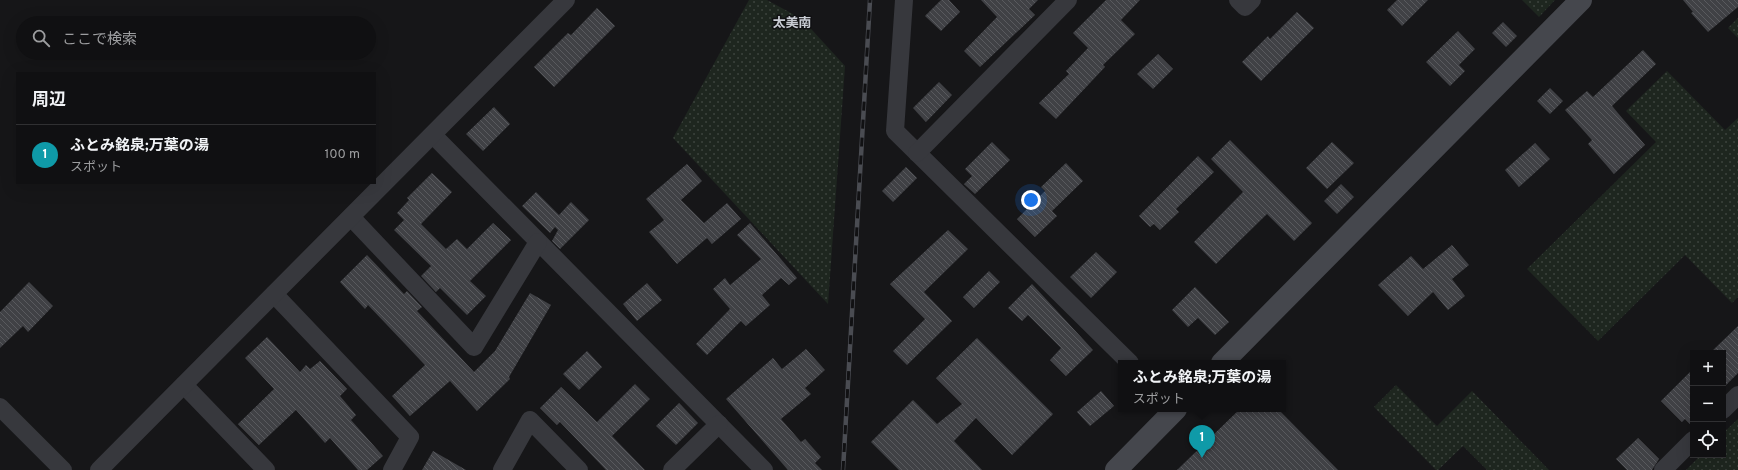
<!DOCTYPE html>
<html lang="ja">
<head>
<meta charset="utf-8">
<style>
	:root { --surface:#101012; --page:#1e1e20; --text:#f1f3f6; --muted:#9c9d9f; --line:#303032; --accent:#db2777 }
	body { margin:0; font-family:Overpass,"Noto Sans JP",sans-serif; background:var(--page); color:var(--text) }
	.controls { position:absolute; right:12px; bottom:12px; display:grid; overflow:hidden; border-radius:0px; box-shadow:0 4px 16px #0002 }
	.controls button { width:36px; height:36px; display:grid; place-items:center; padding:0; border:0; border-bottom:1px solid var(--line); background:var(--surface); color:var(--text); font:20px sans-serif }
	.you { position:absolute; left:1031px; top:200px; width:14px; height:14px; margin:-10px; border:3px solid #fff; border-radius:50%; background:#1a73e8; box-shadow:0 0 0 6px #1a73e833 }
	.badge { display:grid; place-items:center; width:26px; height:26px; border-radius:50%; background:var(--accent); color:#fff; font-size:13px; font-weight:700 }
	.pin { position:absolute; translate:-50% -33px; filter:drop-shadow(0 1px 2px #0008) }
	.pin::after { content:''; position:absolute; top:21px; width:14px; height:12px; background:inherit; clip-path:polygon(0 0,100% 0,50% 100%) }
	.popup { position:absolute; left:1118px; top:360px; width:168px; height:52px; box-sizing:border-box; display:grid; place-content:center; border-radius:0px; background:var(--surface); filter:drop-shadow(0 1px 3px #0005); font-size:13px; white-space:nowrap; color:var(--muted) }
	.popup b { font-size:15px; color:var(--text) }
	.popup::after { content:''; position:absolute; left:50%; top:100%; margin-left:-8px; border:8px solid transparent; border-top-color:var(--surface) }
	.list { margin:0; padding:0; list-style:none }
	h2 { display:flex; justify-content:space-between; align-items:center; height:52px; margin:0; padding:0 16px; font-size:17px }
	h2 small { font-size:13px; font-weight:400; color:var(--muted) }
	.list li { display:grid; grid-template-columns:26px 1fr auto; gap:12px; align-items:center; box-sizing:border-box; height:60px; padding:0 16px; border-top:1px solid var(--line) }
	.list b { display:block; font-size:15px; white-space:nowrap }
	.list p { margin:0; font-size:13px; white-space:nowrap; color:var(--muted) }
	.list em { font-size:13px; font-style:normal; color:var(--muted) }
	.icon { flex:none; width:22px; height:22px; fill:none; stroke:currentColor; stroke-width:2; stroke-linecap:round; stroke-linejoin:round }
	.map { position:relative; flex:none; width:1738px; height:470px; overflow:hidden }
	.search { position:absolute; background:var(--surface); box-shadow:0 4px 16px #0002; left:16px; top:16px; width:360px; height:44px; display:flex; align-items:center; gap:10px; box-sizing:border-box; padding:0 14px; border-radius:22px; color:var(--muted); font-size:15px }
	.panel { position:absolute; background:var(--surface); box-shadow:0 4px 16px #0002; left:16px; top:72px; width:360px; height:112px; border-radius:0px }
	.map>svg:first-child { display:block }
	.grass { fill:url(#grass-dots) }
	.building { fill:url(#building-back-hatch) }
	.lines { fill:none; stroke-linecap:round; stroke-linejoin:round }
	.street { stroke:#37383d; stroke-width:18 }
	.secondary { stroke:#45474d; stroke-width:22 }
	.rail-casing { stroke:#4a4c52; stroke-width:4.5 }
	.rail { stroke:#111113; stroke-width:3; stroke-dasharray:9; stroke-linecap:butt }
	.labels { text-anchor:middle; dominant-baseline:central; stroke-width:3; stroke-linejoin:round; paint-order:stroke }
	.quarter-label { font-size:13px; font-weight:bold; fill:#c9ccd4; stroke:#111113 }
</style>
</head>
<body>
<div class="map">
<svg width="1738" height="470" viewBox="0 0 1738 470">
	<defs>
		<pattern id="grass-dots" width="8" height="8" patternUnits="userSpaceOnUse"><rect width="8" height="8" fill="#1e261f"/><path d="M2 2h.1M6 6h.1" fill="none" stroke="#3c433d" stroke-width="1.8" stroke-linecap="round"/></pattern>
		<pattern id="building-back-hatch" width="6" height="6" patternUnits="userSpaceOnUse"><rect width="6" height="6" fill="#404145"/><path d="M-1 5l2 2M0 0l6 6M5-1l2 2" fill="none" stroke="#595a5e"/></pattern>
	</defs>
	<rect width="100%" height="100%" fill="#161618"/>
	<g class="grass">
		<path d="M749,0h18l35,19 43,47 -17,238 -155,-166z"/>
		<path d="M1522,0h33l-16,17z"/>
		<path d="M1738,18v20l-10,-10z"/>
		<path d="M1667,71l58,59 13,-12v179l-6,6 -47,-48 -87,86 -71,-72 129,-127 -30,-31z"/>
		<path d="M1396,385l41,41 35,-35 77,79h-62l-24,-24 -25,24h-2l-62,-63z"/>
		<path d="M1738,419v51h-52l15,-15h22v-22z"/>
	</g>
	<g class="building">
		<path d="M941,0h8l11,12 -19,19 -16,-15z"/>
		<path d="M981,0h57l-9,9 6,6 -55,52 -16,-16 33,-34z"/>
		<path d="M1106,0h34l-19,20 14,14 -32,31 2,2 -49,52 -17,-16 30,-29 -3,-3 22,-23 -15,-15z"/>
		<path d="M1397,0h31l-26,26 -15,-16z"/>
		<path d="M1683,0h55v7l-30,25 -17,-19 2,-1z"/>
		<path d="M597,8l18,18 -61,61 -20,-20 34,-34 3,2z"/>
		<path d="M1297,12l17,16 -53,53 -19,-19 26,-26 2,3z"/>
		<path d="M1503,22l14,14 -11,11 -14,-14z"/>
		<path d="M1458,31l17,18 -16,16 6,6 -15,15 -24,-24z"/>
		<path d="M1643,50l13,14 -44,42 33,39 -31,29 -26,-30 4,-4 -27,-30 22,-19 6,6z"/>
		<path d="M1158,54l15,15 -20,20 -16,-15z"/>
		<path d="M939,82l13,13 -26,27 -13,-14z"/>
		<path d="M1550,88l13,13 -13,13 -13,-13z"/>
		<path d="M494,107l16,17 -27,27 -17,-17z"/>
		<path d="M1230,140l82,83 -18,18 -27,-27 -51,50 -22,-22 49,-50 -32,-33z"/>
		<path d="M992,142l18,18 -35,34 -11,-10 8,-8 -7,-7z"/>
		<path d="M1332,142l22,21 -27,26 -21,-21z"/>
		<path d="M1535,143l15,16 -31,28 -14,-17z"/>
		<path d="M1198,156l16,16 -38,37 3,3 -19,18 -6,-6 -4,3 -11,-11z"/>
		<path d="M1066,163l17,18 -31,30 5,5 -22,21 -18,-18 28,-28 -4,-4z"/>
		<path d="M687,164l15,17 -21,19 23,23 23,-20 14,16 -29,25 -5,-6 -30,26 -28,-32 15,-12 -18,-21z"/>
		<path d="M906,167l11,11 -24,24 -11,-11z"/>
		<path d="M432,173l20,19 -31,32 25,25 11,-10 10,10 26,-26 18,17 -41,41 16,15 -19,19 -27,-27 -4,4 -15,-16 10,-10 -37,-36 10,-10 -7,-7 12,-13 -2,-2z"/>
		<path d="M1341,184l13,13 -17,17 -13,-13z"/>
		<path d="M536,192l23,23 12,-13 18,18 -29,29 -8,-8 6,-11 -3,-3 -5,6 -28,-27z"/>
		<path d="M750,223l47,55 -8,7 -8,-7 -19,17 8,10 -24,21 -5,-5 -34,34 -11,-11 34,-35 -17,-20 12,-11 5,7 31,-26 -24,-24z"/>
		<path d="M948,230l20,19 -44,43 28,29 -45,44 -14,-14 32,-32 -35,-35z"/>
		<path d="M1452,245l17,20 -17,14 13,17 -17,14 -15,-18 -25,24 -30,-31 33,-29 12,13z"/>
		<path d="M1096,252l21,20 -26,26 -21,-21z"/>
		<path d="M367,255l37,39 3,-3 15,16 -5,4 57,61 21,-21 35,-58 21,12 -42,72 1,2 -33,32 -27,-30 -40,35 -18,-20 33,-31 -57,-60 -3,4 -25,-27z"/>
		<path d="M989,271l11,11 -26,26 -11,-11z"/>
		<path d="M29,282l24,24 -25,26 -5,-6 -23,22v-36z"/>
		<path d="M647,283l15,17 -25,21 -14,-17z"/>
		<path d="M1032,284l61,66 -27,26 -16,-16 11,-12 -33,-33 -6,6 -14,-13z"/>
		<path d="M1195,287l34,35 -14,13 -17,-17 -10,9 -16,-17z"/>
		<path d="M1738,326v47l-15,15v-35h-13z"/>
		<path d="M267,337l33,35 6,-7 4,4 10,-8 27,28 -7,7 16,19 -5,5 32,36 -16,14h-9l-28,-32 -5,5 -29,-33 -37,35 -21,-21 36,-35 -29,-31z"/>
		<path d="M977,338l76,76 -41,41 -36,-37 -22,23 28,29h-83l-28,-28 42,-42 24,24 25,-20 -26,-26z"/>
		<path d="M806,349l19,21 -20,18 6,6 -30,25 20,23 4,-3 16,18 -6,6 7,7h-34l-62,-71 47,-41 9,11z"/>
		<path d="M587,351l15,16 -23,23 -16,-16z"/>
		<path d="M1693,369v58l-8,-8 -3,3 -21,-21z"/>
		<path d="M635,384l15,15 -38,37 33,34h-39l-46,-48 -3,3 -17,-17 21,-21 36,35z"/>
		<path d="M1101,391l13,15 -24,20 -13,-14z"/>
		<path d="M679,403l19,20 -22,22 -20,-19z"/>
		<path d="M1240,409h38l60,61h-161z"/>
		<path d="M1638,438l21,21 -7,11h-25l-11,-11z"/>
		<path d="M433,451l33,19h-44z"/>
	</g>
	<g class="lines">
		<g class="street">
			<path d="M904,0l-9,131 235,232"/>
			<path d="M1238,0l7,7 7,-7"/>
			<path d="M433,135l331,335"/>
			<path d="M917,153l151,-153"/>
			<path d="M351,217l123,130 64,-105"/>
			<path d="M274,294l136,143 -18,33"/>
			<path d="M184,385l82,85"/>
			<path d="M0,407l63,63"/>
			<path d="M1723,410l15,-15"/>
			<path d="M99,470l467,-470"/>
			<path d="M502,470l28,-50 49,50"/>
			<path d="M672,470l47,-46"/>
			<path d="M1663,470l30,-30"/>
		</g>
		<g class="secondary">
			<path d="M1222,363l359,-363"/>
			<path d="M1116,470l60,-61"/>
		</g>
		<defs>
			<path id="rail" d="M843,470l27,-470"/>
		</defs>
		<use href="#rail" class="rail-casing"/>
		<use href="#rail" class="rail"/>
	</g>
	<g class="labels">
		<g class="quarter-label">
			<text x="792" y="24">太美南</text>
		</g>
	</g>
</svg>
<div class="controls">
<button>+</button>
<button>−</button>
<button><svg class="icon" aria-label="locate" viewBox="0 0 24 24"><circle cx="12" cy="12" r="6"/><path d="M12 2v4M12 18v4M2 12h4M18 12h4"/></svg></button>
</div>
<div class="you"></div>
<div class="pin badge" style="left:1202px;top:458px;background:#0f9aa8">1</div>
<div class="popup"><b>ふとみ銘泉;万葉の湯</b>スポット</div>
<div class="search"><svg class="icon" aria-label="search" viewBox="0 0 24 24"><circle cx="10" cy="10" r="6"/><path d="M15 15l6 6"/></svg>ここで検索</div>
<section class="panel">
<h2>周辺<small></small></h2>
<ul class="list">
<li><span class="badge" style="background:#0f9aa8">1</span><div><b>ふとみ銘泉;万葉の湯</b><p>スポット</p></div><em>100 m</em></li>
</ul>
</section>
</div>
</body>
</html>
